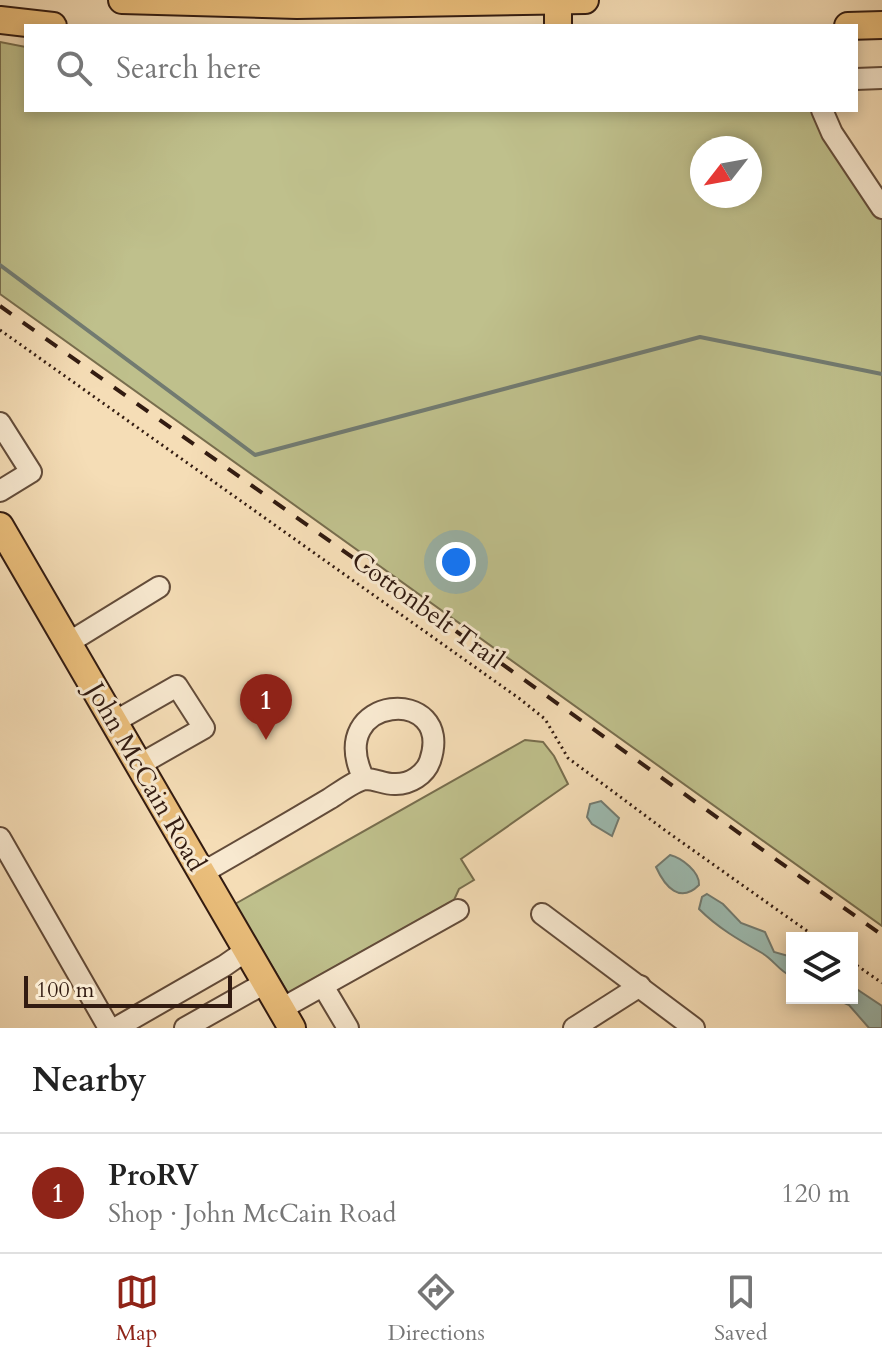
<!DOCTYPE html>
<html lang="en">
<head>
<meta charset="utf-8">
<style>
	:root { --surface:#fff; --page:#f2f2f2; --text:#222; --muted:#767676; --line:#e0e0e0; --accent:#8f2418 }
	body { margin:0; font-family:Cardo,serif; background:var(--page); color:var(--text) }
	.controls { position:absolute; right:24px; bottom:24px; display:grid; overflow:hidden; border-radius:0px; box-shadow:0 4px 12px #0003 }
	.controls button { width:72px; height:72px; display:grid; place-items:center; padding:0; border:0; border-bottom:2px solid var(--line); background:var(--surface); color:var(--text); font:40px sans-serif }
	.compass { position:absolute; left:690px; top:136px; width:72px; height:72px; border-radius:50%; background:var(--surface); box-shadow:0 4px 12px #0003; rotate:239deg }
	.scale { position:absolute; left:24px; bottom:20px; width:208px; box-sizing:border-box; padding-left:8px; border:4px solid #321b11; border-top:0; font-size:22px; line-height:28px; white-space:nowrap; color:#321b11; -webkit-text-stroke:6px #f8e9d0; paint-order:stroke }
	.you { position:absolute; left:456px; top:562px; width:28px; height:28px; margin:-20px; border:6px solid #fff; border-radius:50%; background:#1a73e8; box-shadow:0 0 0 12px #1a73e833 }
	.badge { display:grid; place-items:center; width:52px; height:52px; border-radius:50%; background:var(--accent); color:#fff; font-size:26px; font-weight:700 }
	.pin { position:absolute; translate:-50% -66px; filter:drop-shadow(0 2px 4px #0008) }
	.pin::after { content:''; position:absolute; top:42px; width:28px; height:24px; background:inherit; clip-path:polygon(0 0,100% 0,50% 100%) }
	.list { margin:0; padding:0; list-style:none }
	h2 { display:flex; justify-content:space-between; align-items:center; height:104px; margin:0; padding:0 32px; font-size:34px }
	h2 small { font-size:26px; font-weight:400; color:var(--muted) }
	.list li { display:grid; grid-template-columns:52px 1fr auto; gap:24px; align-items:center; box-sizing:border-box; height:120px; padding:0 32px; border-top:2px solid var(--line) }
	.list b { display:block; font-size:30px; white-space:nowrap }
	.list p { margin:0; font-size:26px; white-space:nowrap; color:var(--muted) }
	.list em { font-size:26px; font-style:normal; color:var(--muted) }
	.icon { flex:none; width:44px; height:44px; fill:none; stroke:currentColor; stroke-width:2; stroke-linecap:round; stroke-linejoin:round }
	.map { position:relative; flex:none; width:882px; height:1028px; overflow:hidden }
	.search { position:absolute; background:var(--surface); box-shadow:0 4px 12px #0003; left:24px; right:24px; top:24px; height:88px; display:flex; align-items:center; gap:20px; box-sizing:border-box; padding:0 28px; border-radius:0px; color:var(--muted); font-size:30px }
	.sheet { height:224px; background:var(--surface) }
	nav { display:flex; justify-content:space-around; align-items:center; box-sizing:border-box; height:112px; border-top:2px solid var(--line); background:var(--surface); font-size:22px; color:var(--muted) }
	nav a { display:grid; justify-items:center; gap:4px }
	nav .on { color:var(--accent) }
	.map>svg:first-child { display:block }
	.green { fill:#bfc08c; stroke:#786e4e; stroke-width:2; fill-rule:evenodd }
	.water { fill:#9cbbb1; stroke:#727b71; stroke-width:2 }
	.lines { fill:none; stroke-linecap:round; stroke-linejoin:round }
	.stream { stroke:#727b71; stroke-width:4 }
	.minor-casing { stroke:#634c3a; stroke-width:24 }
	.major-casing { stroke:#321b11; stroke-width:30 }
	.path { stroke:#321b11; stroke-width:3; stroke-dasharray:2 4; stroke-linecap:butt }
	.minor { stroke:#f8e9d0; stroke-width:20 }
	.major { stroke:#eabe7b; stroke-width:26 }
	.rail { stroke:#321b11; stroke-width:4; stroke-dasharray:14 14; stroke-linecap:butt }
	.labels { text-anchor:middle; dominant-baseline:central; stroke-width:6; stroke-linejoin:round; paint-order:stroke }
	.street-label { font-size:26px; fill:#321b11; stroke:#f8e9d0 }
</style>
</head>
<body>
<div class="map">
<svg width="882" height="1028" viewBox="0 0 882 1028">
	<rect width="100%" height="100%" fill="#f5ddb6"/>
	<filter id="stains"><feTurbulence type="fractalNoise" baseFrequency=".0025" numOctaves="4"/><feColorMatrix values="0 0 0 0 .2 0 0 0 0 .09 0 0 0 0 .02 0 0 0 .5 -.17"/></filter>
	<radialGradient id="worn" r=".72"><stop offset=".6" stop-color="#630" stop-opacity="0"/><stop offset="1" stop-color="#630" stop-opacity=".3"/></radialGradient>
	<g class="green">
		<path d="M0,42l26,5v63h788l7,16 61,94v706l-882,-632zM702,148h48v48h-48z"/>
		<path d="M525,740l18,2 11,14 14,28 -107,75 13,21 -15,9 -5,11 -166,93 -53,-89z"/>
	</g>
	<g class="water">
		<path d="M601,801l18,17 -7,18 -20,-12 -5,-7 3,-13z"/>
		<path d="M670,855c12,3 30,17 29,30 -19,19 -34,2 -43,-18z"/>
		<path d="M707,894l16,10 18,19 24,9 9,20 18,5v20c-15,-8 -18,-17 -30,-24 -23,-13 -44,-25 -63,-44l3,-12z"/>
		<path d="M852,986l30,20v22h-13l-20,-23 -16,-7h19z"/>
	</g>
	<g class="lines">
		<path class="stream" d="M0,265l255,190 445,-118 182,37"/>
		<defs>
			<g id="minor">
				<path d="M856,79l26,-1"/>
				<path d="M822,110l10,23 50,75"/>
				<path d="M0,423l31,49 -31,19"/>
				<path d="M68,643l91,-56"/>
				<path d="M114,722l63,-36 27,42 -65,37"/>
				<path d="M0,838l109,190"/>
				<path d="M202,873c42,-24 85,-49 127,-74 10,-6 26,-19 37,-20 10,0 20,6 30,5 14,0 29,-9 34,-23 26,-77 -108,-67 -66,18"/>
				<path d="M542,914l152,114"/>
				<path d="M323,986l25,42"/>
				<path d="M281,1009l177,-99"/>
				<path d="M116,1028l108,-62 23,-16"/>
				<path d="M185,1028l80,-45"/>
				<path d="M574,1028l66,-42"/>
			</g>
			<g id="major">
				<path d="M122,0l175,5 288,-5"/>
				<path d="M558,1v25"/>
				<path d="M0,20l53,6"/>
				<path d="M848,26l34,-1"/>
				<path d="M0,526l292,502"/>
			</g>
		</defs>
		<use href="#minor" class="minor-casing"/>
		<use href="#major" class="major-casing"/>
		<g class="path">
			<path d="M0,330l520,369 25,20 23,39 98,73 151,107"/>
			<path d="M852,962l30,21"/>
		</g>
		<use href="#minor" class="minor"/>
		<use href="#major" class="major"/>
		<path class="rail" d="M0,306l882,629"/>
	</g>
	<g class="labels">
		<g class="street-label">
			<text transform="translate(428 610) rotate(36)">Cottonbelt Trail</text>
			<text transform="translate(146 777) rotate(60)">John McCain Road</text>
		</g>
	</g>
	<rect width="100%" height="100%" filter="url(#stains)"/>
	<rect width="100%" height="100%" fill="url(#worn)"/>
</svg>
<div class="controls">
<button><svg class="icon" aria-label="layers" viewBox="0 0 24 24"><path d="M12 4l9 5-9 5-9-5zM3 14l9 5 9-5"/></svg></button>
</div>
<svg class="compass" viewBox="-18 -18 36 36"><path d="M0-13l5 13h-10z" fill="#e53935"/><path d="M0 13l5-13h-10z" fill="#767676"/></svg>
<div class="scale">100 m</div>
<div class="you"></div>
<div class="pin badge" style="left:266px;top:740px">1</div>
<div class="search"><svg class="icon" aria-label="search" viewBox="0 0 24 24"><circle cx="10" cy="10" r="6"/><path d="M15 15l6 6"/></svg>Search here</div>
</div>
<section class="sheet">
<h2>Nearby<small></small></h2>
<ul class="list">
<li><span class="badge">1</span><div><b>ProRV</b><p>Shop · John McCain Road</p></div><em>120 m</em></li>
</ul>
</section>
<nav>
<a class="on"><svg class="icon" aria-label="map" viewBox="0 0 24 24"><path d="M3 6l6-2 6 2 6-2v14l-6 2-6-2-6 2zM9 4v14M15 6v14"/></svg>Map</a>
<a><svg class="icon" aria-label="directions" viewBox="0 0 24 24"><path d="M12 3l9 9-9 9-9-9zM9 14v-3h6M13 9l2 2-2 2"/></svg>Directions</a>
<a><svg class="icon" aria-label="saved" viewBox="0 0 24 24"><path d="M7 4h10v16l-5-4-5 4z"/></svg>Saved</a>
</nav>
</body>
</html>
